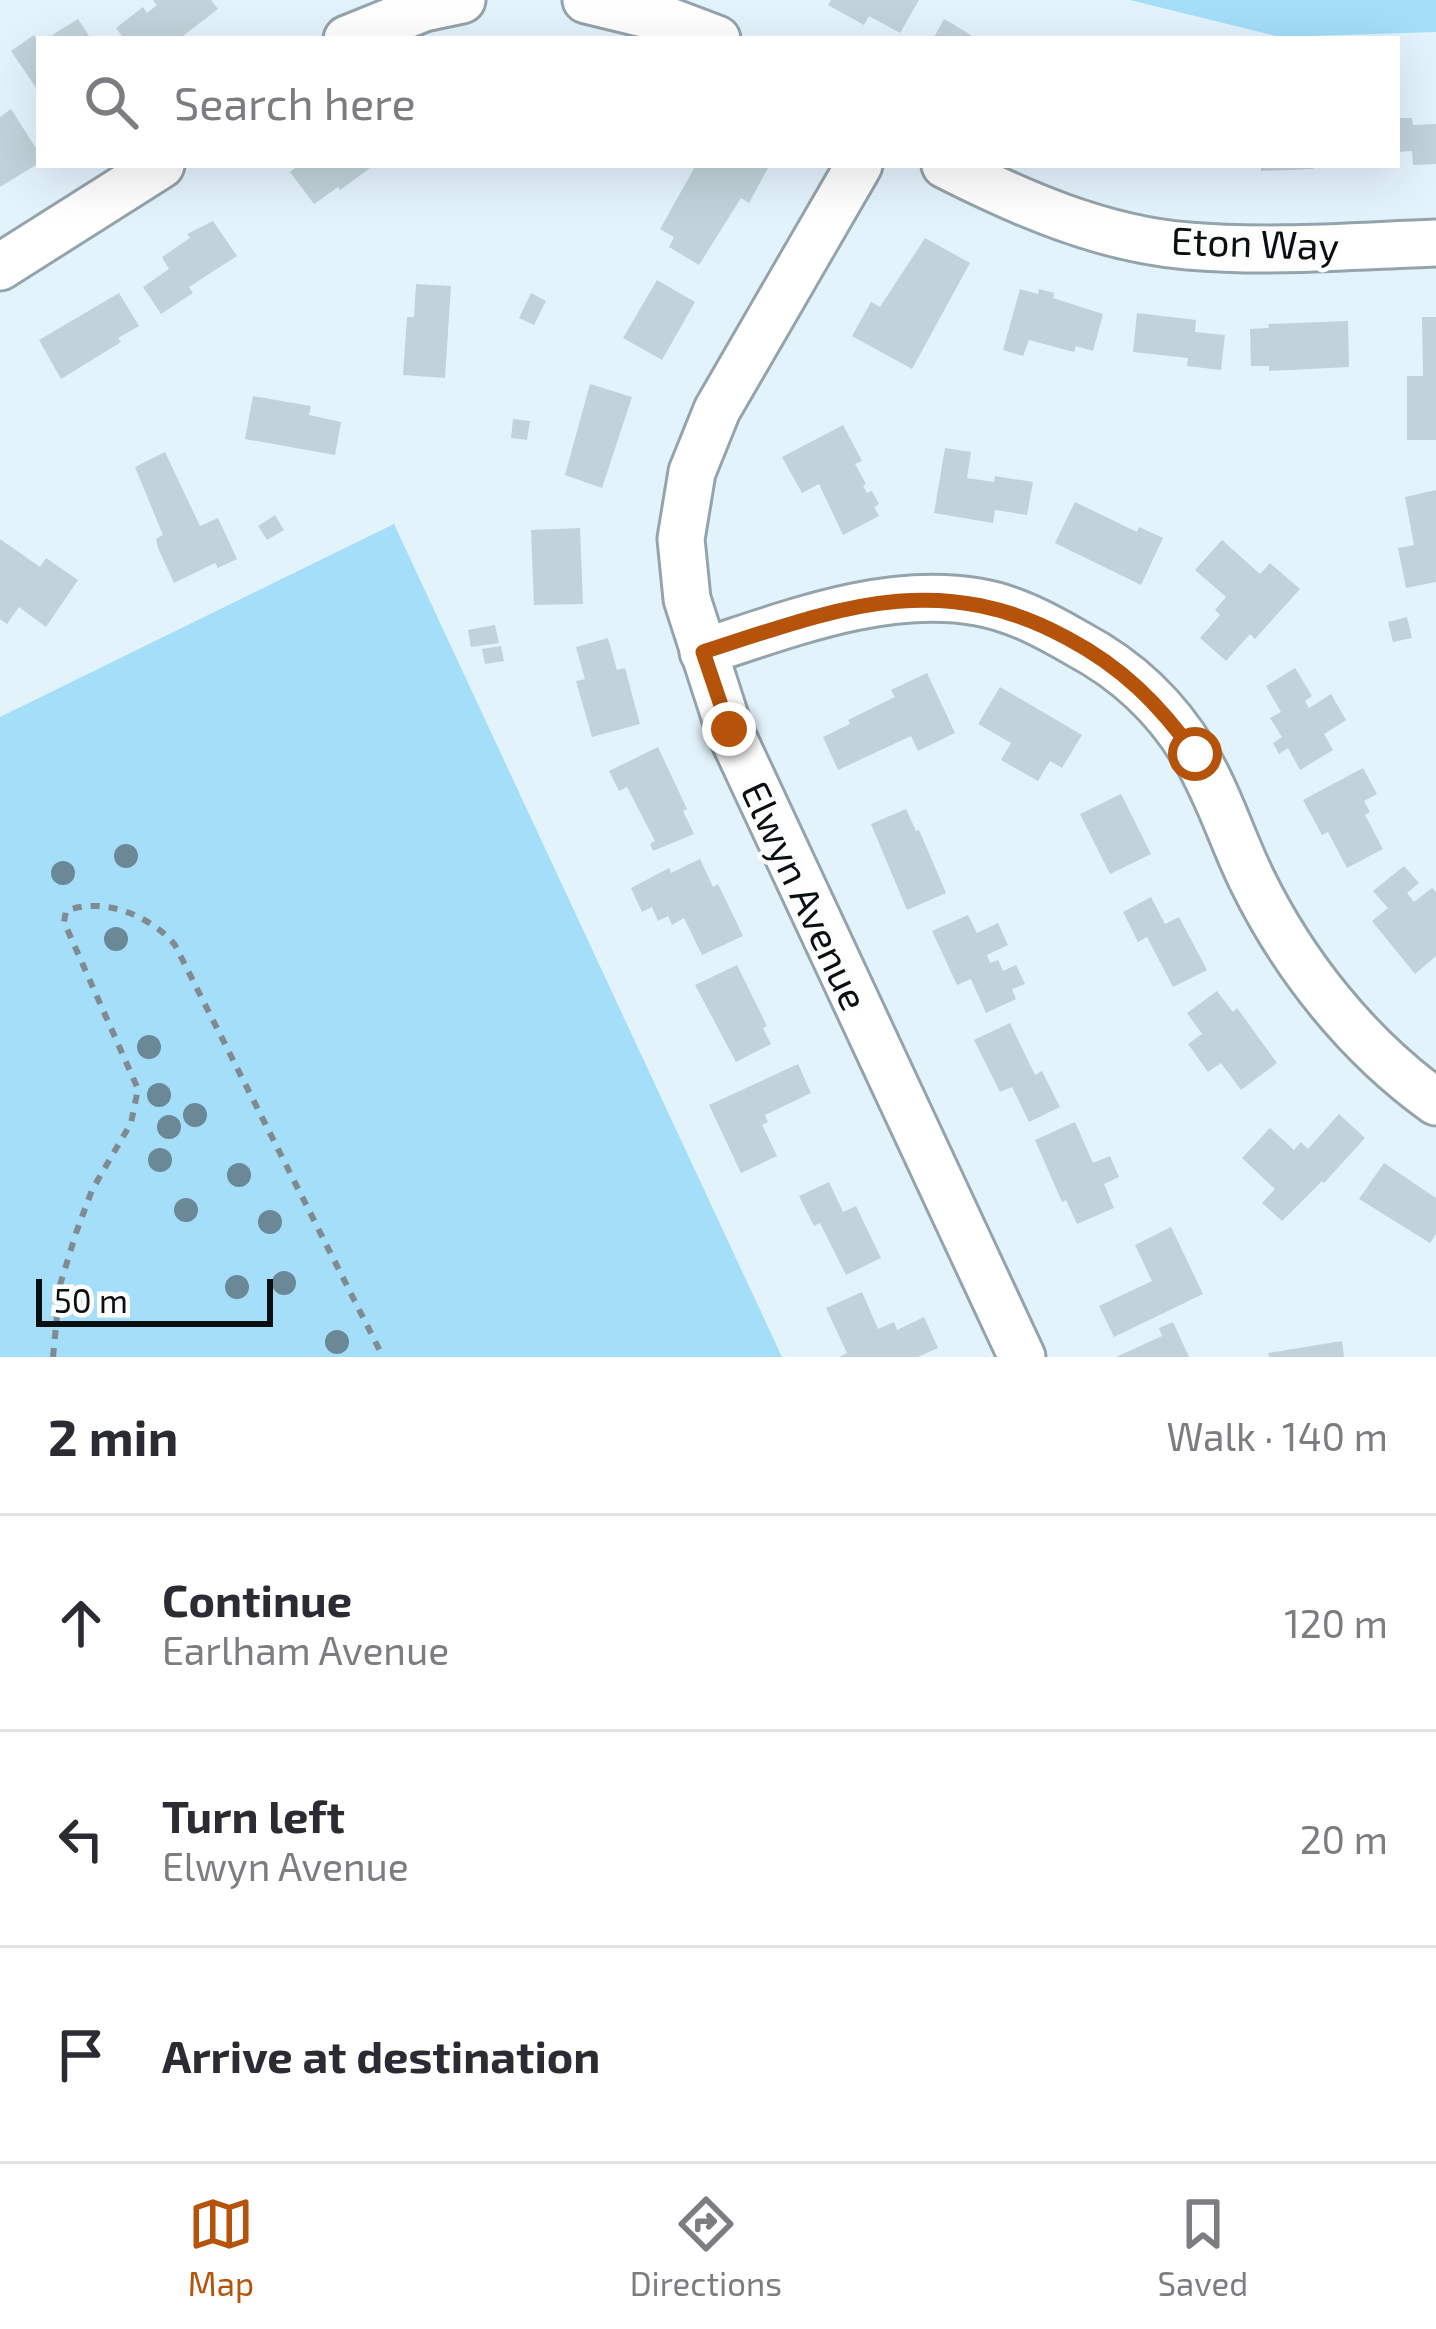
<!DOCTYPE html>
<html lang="en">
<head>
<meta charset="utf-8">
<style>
	:root { --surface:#fff; --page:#f2f2f3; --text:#2b2b33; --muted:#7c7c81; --line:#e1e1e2; --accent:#b45309 }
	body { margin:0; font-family:"Exo 2",sans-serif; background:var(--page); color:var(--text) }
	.scale { position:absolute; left:36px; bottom:30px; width:237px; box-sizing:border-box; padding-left:12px; border:6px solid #0a1012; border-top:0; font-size:33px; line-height:42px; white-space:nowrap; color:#0a1012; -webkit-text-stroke:9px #fdfdfd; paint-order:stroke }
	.stop { position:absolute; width:36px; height:36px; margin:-27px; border:9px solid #b45309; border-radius:50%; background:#fff }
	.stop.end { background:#b45309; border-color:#fff; box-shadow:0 3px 12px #0008 }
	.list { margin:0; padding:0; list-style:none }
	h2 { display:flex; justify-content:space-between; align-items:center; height:156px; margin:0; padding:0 48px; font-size:51px }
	h2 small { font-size:39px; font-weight:400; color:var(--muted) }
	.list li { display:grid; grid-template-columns:78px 1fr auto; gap:36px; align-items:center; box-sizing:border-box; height:216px; padding:0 48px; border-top:3px solid var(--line) }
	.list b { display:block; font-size:45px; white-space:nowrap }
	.list p { margin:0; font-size:39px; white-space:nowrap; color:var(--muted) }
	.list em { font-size:39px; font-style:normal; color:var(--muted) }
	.icon { flex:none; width:66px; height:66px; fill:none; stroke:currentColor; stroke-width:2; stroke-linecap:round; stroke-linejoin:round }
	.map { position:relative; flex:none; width:1436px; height:1357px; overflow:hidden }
	.search { position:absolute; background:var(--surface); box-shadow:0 12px 48px #0002; left:36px; right:36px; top:36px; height:132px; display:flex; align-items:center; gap:30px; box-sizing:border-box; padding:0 42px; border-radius:0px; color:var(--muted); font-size:45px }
	.sheet { height:804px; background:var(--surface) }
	nav { display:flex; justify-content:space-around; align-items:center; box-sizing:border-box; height:168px; border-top:3px solid var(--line); background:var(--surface); font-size:33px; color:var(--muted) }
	nav a { display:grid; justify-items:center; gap:6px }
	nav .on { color:var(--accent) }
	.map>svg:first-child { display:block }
	.green { fill:#a4def9 }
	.building { fill:#c1d2da }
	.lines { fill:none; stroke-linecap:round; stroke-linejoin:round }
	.minor-casing { stroke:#94a4ab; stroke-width:51 }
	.path { stroke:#808b91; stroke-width:6; stroke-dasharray:9 9; stroke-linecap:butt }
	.minor { stroke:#fff; stroke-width:45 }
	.tree { fill:#6a8895 }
	.route { stroke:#b45309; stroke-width:15 }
	.labels { text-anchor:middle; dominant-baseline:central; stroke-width:9; stroke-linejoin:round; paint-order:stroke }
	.street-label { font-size:39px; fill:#0a1012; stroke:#fdfdfd }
</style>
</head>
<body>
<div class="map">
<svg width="1436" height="1357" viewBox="0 0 1436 1357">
	<rect width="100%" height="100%" fill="#e3f3fc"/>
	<g class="green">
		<path d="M1130,0h306v32l-156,5z"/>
		<path d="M394,524l388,833h-782v-640z"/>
	</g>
	<g class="building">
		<path d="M153,0h58l7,9 -39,30h-55l-8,-11 27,-21 4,6 10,-8z"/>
		<path d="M831,0h88l-19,33 -31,-17 -5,9 -36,-20z"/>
		<path d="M78,19l13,20h-44l13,-9z"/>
		<path d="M944,19l4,2 29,18h-44z"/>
		<path d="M34,35l5,7v50l-28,-41z"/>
		<path d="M11,109l28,44v10l-39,24v-70z"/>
		<path d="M1397,118h15l1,7 23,-1v40l-23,1 -1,-14 -15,1z"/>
		<path d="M299,165h75l-34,25 -2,-3 -24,17 -24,-32z"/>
		<path d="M696,165l72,3 -19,35 -8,-5 -42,67 -30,-18 5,-10 -14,-8z"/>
		<path d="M1261,165h52v4l-52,2z"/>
		<path d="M213,221l24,35 -48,31 4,6 -32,21 -18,-27 26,-18 -7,-12 28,-19 -3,-4z"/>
		<path d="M925,238l45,25 -58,106 -60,-33 19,-34 9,5z"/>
		<path d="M657,280l38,22 -33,58 -39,-22z"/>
		<path d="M416,284l35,2 -6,92 -42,-3 4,-58h7z"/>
		<path d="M1020,289l18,5 1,-5 15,4 -1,5 50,16 -10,37 -17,-5 -2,6 -45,-12 -6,16 -20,-6z"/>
		<path d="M119,293l20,33 -21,12 3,4 -60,37 -22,-39z"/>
		<path d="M531,293l15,8 -12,24 -15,-7z"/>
		<path d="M1137,313l59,7 -1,12 30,3 -4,35 -34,-4 1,-8 -55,-6z"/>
		<path d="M1422,317h14v123h-29v-64h16z"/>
		<path d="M1348,321l1,46 -80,4v-5h-18l-1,-37 19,-1 -1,-4z"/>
		<path d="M590,384l42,13 -30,91 -37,-13z"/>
		<path d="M253,396l58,10 -2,9 32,7 -6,33 -90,-16z"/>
		<path d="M513,419l17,2 -3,19 -16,-2z"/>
		<path d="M843,425l19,36 -7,3 11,20 -3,2 4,7 5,-2 7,13 -5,3 5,9 -36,19 -24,-51 -17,9 -20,-36z"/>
		<path d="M945,448l26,4 -4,26 27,4 1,-6 38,6 -6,33 -32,-5 -2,13 -59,-10z"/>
		<path d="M165,452l35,74 18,-8 19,41 -19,9 -3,-5 -41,20 -16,-35 -2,-9 7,-4 -28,-68z"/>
		<path d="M1436,490v92l-30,6 -8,-40 16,-3 -9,-48z"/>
		<path d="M1075,502l62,30 2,-5 24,11 -22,47 -86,-42z"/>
		<path d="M275,515l9,15 -17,10 -9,-14z"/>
		<path d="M580,528l3,76 -49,1 -3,-75z"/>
		<path d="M0,539l40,28 6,-9 32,22 -32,47 -27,-20 -12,17 -7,-5z"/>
		<path d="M1222,540l38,34 10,-11 30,26 -45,50 -5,-5 -24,27 -26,-23 20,-23 -5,-5 11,-13 -31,-27z"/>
		<path d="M1407,617l5,21 -19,4 -5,-20z"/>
		<path d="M495,625l4,18 -28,4 -3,-17z"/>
		<path d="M608,638l9,32 8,-2 15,56 -48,13 -16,-56 9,-2 -9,-32z"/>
		<path d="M501,646l3,15 -19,3 -3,-15z"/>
		<path d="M1295,668l17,28 -7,5 4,7 22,-14 15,26 -22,14 9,16 -33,20 -12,-22 -9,6 -6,-11 9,-6 -12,-19 11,-6 -15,-26z"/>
		<path d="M927,673l28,60 -37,18 -7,-15 -73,34 -15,-33 27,-13 -2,-4 47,-23 -4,-7z"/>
		<path d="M1000,687l82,48 -20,33 -12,-7 -12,20 -37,-21 10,-17 -33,-19z"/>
		<path d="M658,747l29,62 -4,2 11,23 -41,17 -3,-7 5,-3 -28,-54 -8,4 -10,-20z"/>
		<path d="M1363,768l14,26 -13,7 6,11 -5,3 18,34 -36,19 -19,-36 -6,3 -19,-35z"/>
		<path d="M1121,794l30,60 -41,20 -30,-60z"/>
		<path d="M906,809l10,22 3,-1 27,63 -39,17 -36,-86z"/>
		<path d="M700,859l13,28 5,-3 25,52 -41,19 -18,-37 -12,7 -4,-9 -10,5 -6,-14 -10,5 -11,-24 38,-20 2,5z"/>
		<path d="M1404,866l15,17 -12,10 7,9 18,-14 4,4v64l-21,18 -43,-53 16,-13 -15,-17z"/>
		<path d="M1151,897l14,27 14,-7 28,53 -34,17 -26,-50 -9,5 -15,-30z"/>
		<path d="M968,915l9,18 21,-10 10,22 -21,10 3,8 8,-3 5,11 13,-6 9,19 -13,5 4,10 -30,14 -15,-34 -14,6 -25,-54z"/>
		<path d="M737,965l30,61 -4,2 8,16 -35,18 -41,-77z"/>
		<path d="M1217,991l16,21 4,-4 40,55 -36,27 -20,-27 -13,9 -20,-28 14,-10 -15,-21z"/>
		<path d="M1010,1023l25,52 7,-4 18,36 -31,15 -17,-35 -12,5 -26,-52z"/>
		<path d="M798,1064l13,29 -46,22 3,7 -6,3 15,31 -36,17 -32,-68z"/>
		<path d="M1339,1114l26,24 -41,45 -2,-2 -40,40 -20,-18 13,-14 -33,-31 28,-30 24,22 7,-8 7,7z"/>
		<path d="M1075,1122l18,41 17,-7 9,21 -15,7 10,24 -37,16 -11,-24 -4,2 -27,-62z"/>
		<path d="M1384,1163l52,35v36l-6,9 -71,-44z"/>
		<path d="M829,1182l14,30 13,-6 25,52 -35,17 -26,-52 -6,3 -15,-30z"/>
		<path d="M1171,1227l32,67 -89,43 -15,-31 53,-25 -17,-36z"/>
		<path d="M862,1292l16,37 16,-7 3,8 27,-13 14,31 -20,9h-79l8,-4 -21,-45z"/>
		<path d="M1173,1322l16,35h-73l46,-21 -3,-8z"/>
		<path d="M1342,1341l2,16h-75l-1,-4z"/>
	</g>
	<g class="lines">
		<defs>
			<g id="minor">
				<path d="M586,0l78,19 53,20"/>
				<path d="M347,39l77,-31 38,-8"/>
				<path d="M859,165l-142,245 -25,62 -11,67 6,60 42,130 293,628"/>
				<path d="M945,165c75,38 157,74 243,81 82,7 166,0 248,-3"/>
				<path d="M0,267l161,-102"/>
				<path d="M703,652c87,-28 182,-66 275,-50 36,6 69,24 100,42 49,26 89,64 117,111 24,40 37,84 57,125 42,86 106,166 184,222"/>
			</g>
		</defs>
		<use href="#minor" class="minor-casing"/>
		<path class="path" d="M53,1357l7,-72 16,-52 16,-43 39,-67 7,-34 -74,-167 2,-11c37,-15 85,5 109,34l208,412"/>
		<use href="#minor" class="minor"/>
	</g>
	<g class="tree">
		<circle cx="126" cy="856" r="12"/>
		<circle cx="63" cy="873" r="12"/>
		<circle cx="116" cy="939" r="12"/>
		<circle cx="149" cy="1047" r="12"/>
		<circle cx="159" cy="1095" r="12"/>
		<circle cx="195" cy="1115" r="12"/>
		<circle cx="169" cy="1127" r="12"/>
		<circle cx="160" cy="1160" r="12"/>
		<circle cx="239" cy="1175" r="12"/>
		<circle cx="186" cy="1210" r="12"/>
		<circle cx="270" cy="1222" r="12"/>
		<circle cx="284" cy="1283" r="12"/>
		<circle cx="237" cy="1287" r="12"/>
		<circle cx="337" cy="1342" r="12"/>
	</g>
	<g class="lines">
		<path class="route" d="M729,729l-26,-77c130,-42 234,-85 364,-14 55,29 92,66 128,116"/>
	</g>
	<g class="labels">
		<g class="street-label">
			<text transform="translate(1255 242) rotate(2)">Eton Way</text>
			<text transform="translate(806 895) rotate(65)">Elwyn Avenue</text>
		</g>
	</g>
</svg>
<div class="scale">50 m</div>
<div class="stop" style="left:1195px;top:754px"></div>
<div class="stop end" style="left:729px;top:729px"></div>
<div class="search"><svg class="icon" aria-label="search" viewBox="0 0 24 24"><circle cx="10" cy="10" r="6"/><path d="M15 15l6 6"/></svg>Search here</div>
</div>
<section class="sheet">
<h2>2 min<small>Walk · 140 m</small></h2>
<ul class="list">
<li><svg class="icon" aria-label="ahead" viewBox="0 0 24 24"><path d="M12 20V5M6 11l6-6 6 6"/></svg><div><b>Continue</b><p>Earlham Avenue</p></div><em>120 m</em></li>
<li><svg class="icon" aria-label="left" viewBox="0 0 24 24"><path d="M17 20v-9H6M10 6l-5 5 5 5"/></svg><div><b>Turn left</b><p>Elwyn Avenue</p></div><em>20 m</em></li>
<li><svg class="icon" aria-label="arrive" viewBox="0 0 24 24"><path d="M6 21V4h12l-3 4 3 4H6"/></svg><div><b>Arrive at destination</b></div></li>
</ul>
</section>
<nav>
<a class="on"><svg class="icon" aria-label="map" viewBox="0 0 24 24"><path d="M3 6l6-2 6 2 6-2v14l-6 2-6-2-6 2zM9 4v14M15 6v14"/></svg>Map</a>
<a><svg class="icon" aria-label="directions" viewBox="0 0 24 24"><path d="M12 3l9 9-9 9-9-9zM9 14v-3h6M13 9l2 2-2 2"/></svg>Directions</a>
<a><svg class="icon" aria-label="saved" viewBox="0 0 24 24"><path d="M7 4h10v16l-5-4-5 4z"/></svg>Saved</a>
</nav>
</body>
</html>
